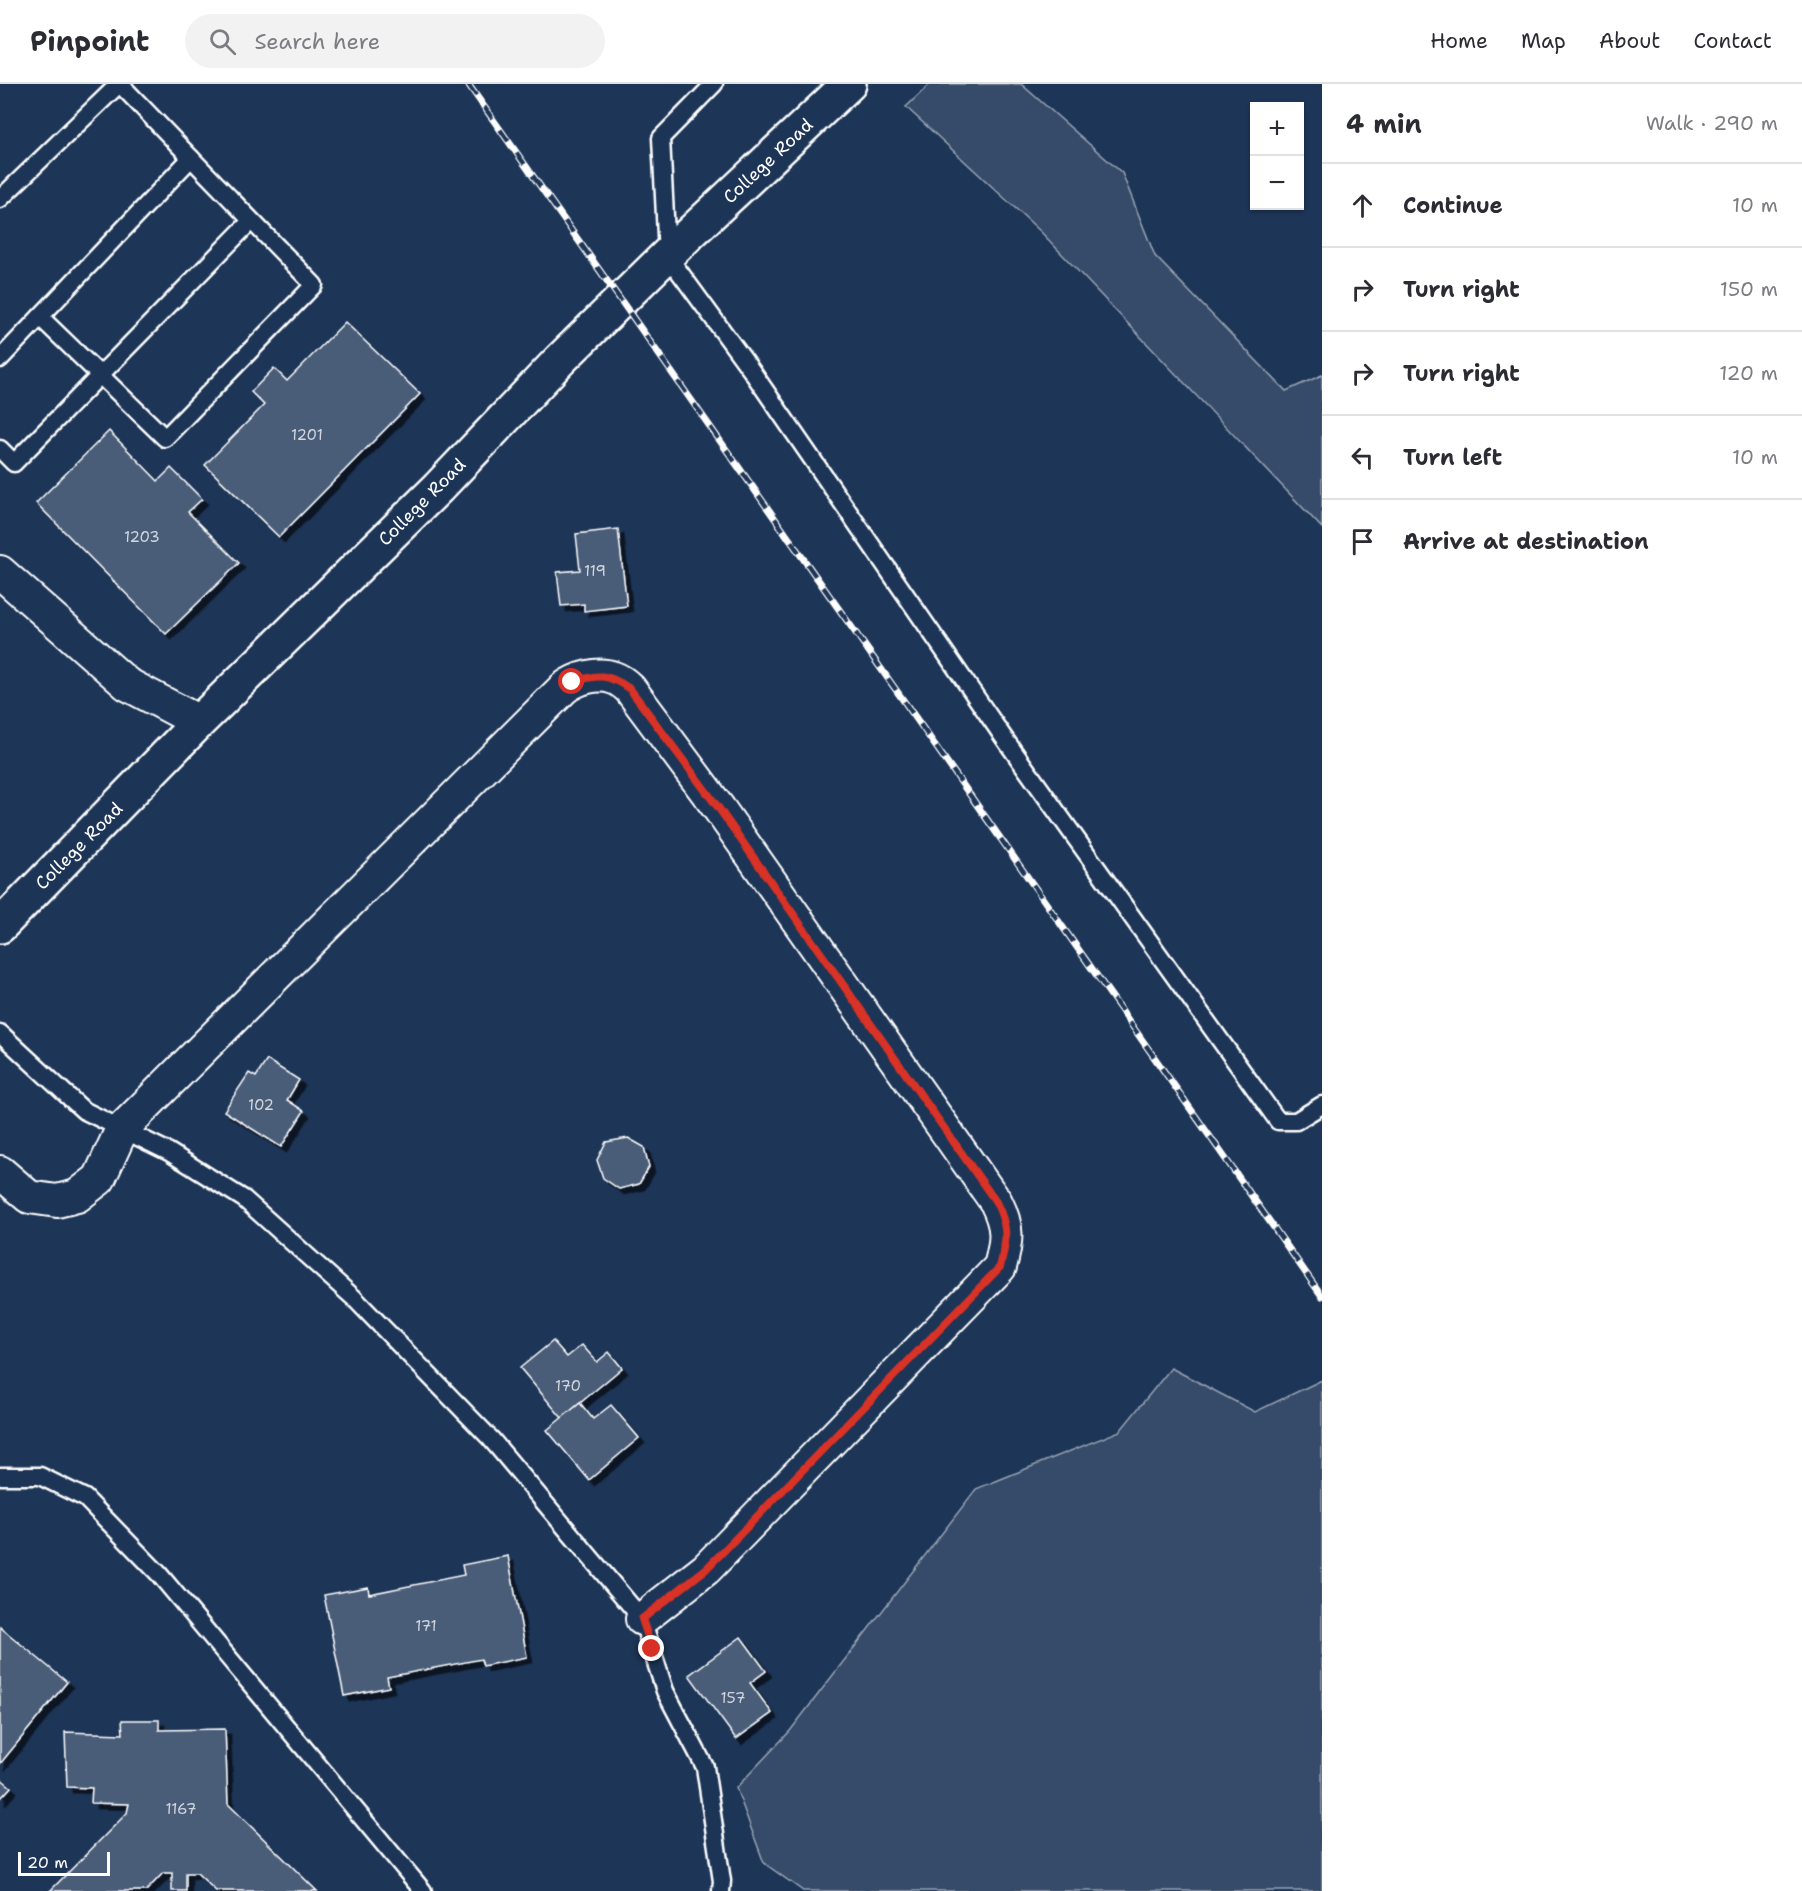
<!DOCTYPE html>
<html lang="en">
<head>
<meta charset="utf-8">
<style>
	:root { --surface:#fff; --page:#f2f2f3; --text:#2b2b33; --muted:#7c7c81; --line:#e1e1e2 }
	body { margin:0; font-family:"Shantell Sans",sans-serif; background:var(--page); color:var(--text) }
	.controls { position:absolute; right:18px; top:18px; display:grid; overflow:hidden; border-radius:0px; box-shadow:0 2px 4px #0004 }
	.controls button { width:54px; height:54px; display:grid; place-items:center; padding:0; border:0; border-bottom:2px solid var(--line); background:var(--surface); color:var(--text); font:30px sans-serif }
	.scale { position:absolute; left:18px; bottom:15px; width:92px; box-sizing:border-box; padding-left:6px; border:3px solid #fff; border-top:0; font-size:16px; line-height:21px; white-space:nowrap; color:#fff; -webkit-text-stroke:4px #1d3557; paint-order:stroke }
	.stop { position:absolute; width:18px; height:18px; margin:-14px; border:4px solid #d93025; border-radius:50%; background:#fff }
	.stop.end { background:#d93025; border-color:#fff; box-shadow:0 2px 6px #0008 }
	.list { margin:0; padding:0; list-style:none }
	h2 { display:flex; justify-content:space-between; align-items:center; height:78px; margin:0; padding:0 24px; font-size:26px }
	h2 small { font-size:20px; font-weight:400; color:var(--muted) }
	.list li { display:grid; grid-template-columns:39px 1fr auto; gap:18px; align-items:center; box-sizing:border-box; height:84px; padding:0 24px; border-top:2px solid var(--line) }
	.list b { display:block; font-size:22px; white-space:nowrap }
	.list em { font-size:20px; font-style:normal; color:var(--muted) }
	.icon { flex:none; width:33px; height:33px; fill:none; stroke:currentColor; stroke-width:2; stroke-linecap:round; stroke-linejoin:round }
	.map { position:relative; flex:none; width:1322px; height:1807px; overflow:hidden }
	header { display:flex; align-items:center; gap:36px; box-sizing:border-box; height:84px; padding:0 30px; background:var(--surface); border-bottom:2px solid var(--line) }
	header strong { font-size:28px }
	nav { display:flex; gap:33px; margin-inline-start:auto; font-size:21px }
	.search { width:420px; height:54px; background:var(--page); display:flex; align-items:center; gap:15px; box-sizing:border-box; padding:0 21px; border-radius:33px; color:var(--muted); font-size:22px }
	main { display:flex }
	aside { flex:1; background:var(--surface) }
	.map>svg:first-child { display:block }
	.green { fill:#364b69; stroke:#9aa5b4; stroke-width:1.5 }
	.building { fill:#4a5d79; stroke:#fff; stroke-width:1.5; filter:url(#shadow) }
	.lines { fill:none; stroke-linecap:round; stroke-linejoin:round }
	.lane-casing { stroke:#fff; stroke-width:21 }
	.street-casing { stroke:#fff; stroke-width:36 }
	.secondary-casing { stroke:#fff; stroke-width:38 }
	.lane { stroke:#1d3557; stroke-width:16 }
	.street { stroke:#1d3557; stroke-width:32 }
	.secondary { stroke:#1d3557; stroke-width:33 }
	.rail-casing { stroke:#fff; stroke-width:7 }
	.rail { stroke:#1d3557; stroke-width:4.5; stroke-dasharray:14; stroke-linecap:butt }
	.route { stroke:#d93025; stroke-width:8 }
	.labels { text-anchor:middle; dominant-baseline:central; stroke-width:5; stroke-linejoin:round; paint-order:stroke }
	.number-label { font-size:15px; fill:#d2d6de }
	.street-label { font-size:18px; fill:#fff; stroke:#1d3557 }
</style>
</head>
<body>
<header>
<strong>Pinpoint</strong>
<div class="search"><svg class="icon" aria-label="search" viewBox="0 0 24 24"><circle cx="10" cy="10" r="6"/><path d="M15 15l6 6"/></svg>Search here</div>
<nav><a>Home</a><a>Map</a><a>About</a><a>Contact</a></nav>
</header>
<main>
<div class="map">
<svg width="1322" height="1807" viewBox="0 0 1322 1807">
	<defs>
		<filter id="shadow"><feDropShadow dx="5.5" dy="5.5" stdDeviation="0" flood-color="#0009"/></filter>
	</defs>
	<rect width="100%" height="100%" fill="#1d3557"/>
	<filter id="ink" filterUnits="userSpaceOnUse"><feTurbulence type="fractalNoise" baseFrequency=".0167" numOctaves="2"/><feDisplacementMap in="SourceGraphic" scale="12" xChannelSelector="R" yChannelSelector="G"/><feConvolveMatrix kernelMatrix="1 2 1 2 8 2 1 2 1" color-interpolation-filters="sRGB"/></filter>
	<g filter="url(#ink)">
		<g class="green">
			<path d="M930,0h91l101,89 33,83 131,135 36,-16v153l-281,-296 -135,-125z"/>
			<path d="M1171,1284l84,44 67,-32v511h-519l-39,-28 -28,-75 54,-57 186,-242 144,-58z"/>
		</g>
		<g class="building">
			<path d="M345,238l75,72 -141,143 -74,-72 59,-60 -13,-13 23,-24 13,13z"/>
			<path d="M109,347l49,50 13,-13 31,31 -14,13 51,51 -73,71 -130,-131z"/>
			<path d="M618,445l9,77 -43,5v-7l-23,2 -4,-34 23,-2 -4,-36z"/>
			<path d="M267,976l32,20 -12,20 17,11 -23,36 -57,-36 25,-38 7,4z"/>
			<path d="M628,1054l16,9 5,20 -10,17 -20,5 -16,-11 -6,-18 9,-18z"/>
			<path d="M553,1257l14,16 15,-12 15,17 12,-10 13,16 -60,50 -42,-50z"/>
			<path d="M580,1319l13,16 18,-14 28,33 -50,42 -42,-50z"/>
			<path d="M508,1472l19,101 -44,9 -2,-7 -94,18 2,10 -45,9 -20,-101 44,-8 1,7 95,-19 -2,-10z"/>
			<path d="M0,1543l67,55 -67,82z"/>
			<path d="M741,1553l25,34 -16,12 22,30 -36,26 -47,-64z"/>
			<path d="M122,1636h37v10l66,-1 3,75 89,87h-101l-19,-18h-11v18h-14v-18h-9l-17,18h-96l77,-78 2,-9 -38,-1 1,-15 -25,-1 -2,-55 58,2z"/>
			<path d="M0,1694l11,9 -11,12z"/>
		</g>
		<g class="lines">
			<defs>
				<g id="lane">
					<path d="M714,0l-53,54 6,117 84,115 253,368 274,383h18l26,-16"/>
					<path d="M0,115l119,-115"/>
					<path d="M40,233l125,121 149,-153 -123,-127"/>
					<path d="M0,275l191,-201 -71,-74"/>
					<path d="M0,365l14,14 237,-242"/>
					<path d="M0,949l83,77 86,42 75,47 110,99 137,141 151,180 23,72 40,76 17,114 -1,10"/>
					<path d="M0,1392h40l45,22 74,76 264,317"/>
				</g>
				<g id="street">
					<path d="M0,488l127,112 72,38"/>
					<path d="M0,1088l29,25 28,4 20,-5 22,-17 23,-50 442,-441c13,-10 34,-16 50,-10 6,2 12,7 16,11l90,121 276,392c13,26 11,38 4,65l-294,302 -64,50"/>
				</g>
				<path id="secondary" d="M0,842l199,-204 239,-234 122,-128 107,-105 182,-171"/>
			</defs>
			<use href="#lane" class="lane-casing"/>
			<use href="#street" class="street-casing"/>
			<use href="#secondary" class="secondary-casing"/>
			<use href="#lane" class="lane"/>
			<use href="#street" class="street"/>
			<use href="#secondary" class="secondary"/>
			<defs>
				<path id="rail" d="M468,0l445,630 409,582"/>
			</defs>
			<use href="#rail" class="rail-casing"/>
			<use href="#rail" class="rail"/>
		</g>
	</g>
	<g class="lines" filter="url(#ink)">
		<path class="route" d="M572,598c27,-8 35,-9 58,7l90,121 276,392c13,26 11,38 4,65l-294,302 -64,50 10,30"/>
	</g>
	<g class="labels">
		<g class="number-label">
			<text x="307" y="351">1201</text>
			<text x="142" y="453">1203</text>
			<text x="595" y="487">119</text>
			<text x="261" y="1021">102</text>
			<text x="568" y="1302">170</text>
			<text x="426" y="1542">171</text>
			<text x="733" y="1614">157</text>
			<text x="181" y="1725">1167</text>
		</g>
		<g class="street-label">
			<text transform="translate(768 77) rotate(-43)">College Road</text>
			<text transform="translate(422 418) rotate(-45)">College Road</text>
			<text transform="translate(79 762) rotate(-45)">College Road</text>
		</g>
	</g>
</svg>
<div class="controls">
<button>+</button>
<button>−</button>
</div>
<div class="scale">20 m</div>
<div class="stop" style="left:572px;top:598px"></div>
<div class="stop end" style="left:652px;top:1565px"></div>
</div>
<aside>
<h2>4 min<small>Walk · 290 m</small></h2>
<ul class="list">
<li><svg class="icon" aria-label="ahead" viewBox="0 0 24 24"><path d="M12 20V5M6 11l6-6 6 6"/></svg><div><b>Continue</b></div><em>10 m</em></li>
<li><svg class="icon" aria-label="right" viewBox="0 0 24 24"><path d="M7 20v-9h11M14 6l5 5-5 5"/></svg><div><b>Turn right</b></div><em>150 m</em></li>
<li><svg class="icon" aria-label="right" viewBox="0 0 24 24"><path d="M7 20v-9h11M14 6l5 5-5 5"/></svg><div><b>Turn right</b></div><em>120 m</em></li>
<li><svg class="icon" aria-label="left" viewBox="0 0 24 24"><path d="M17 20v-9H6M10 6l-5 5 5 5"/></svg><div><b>Turn left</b></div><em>10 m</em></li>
<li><svg class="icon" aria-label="arrive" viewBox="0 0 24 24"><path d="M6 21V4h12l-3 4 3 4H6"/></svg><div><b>Arrive at destination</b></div></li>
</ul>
</aside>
</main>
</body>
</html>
